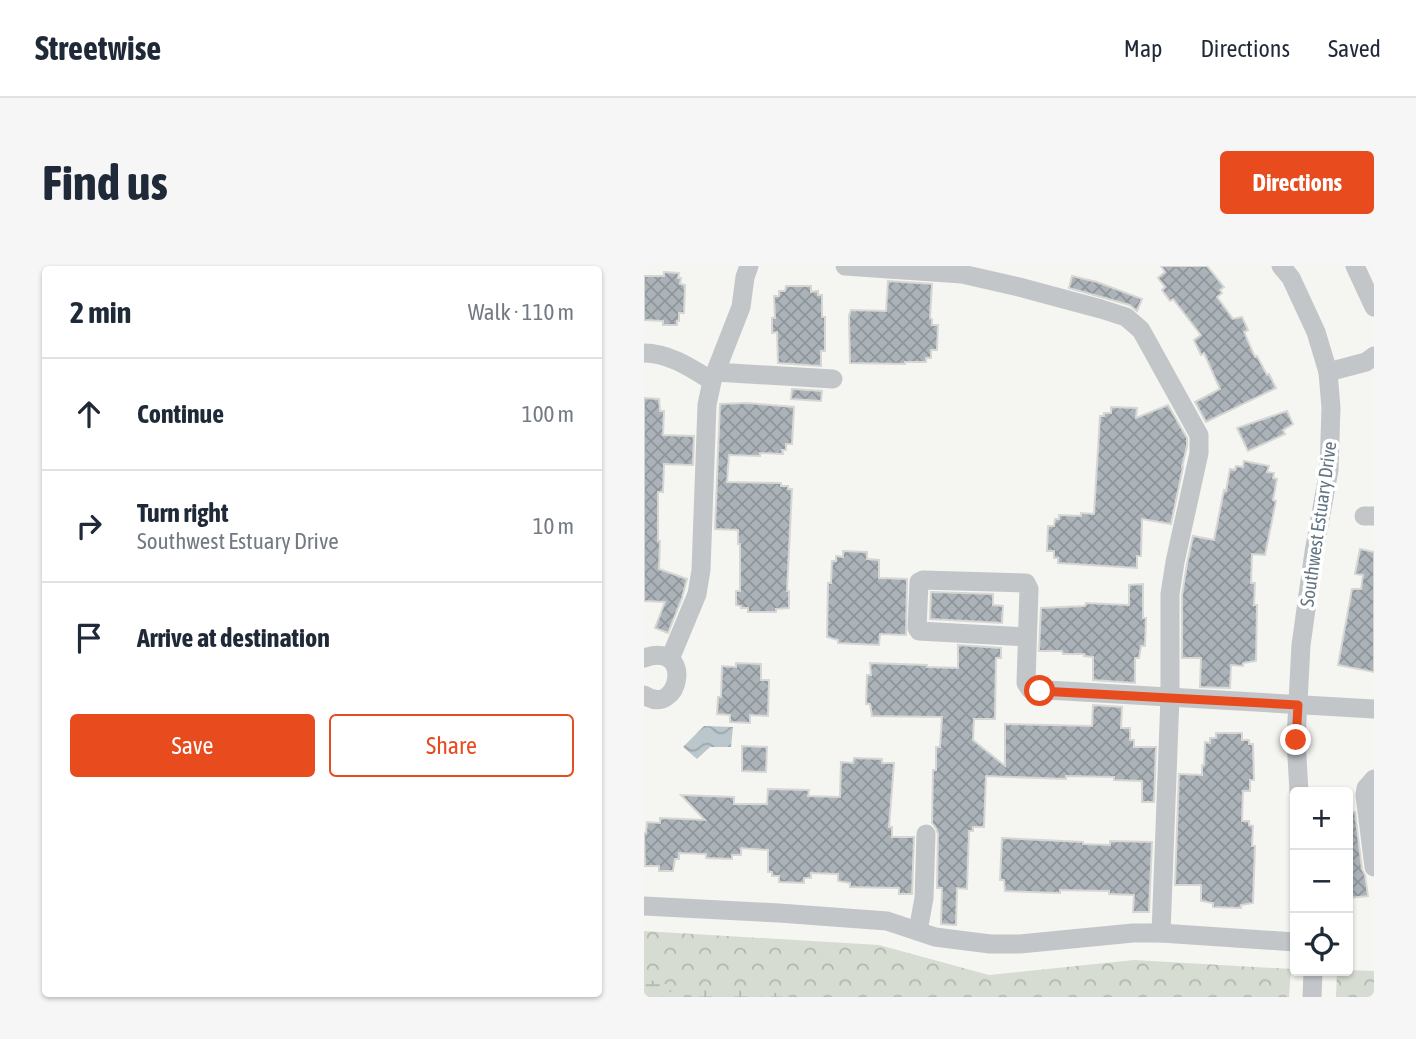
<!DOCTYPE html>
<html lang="en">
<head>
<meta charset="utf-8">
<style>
	:root { --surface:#fff; --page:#f6f6f7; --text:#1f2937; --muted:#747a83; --line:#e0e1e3; --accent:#e84b1e }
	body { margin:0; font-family:"Asap Condensed",sans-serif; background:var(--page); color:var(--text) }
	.controls { position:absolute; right:21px; bottom:21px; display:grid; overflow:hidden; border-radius:7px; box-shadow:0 2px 5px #0004 }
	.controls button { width:63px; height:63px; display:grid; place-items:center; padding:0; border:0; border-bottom:2px solid var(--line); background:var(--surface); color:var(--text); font:35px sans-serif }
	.stop { position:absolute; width:21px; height:21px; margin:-16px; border:5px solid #e84b1e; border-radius:50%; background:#fff }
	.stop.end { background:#e84b1e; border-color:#fff; box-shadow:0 2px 7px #0008 }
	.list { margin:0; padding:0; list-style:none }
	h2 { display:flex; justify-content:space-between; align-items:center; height:91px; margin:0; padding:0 28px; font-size:30px }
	h2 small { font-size:23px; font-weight:400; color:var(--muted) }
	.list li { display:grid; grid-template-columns:46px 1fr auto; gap:21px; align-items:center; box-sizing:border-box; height:112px; padding:0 28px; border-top:2px solid var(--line) }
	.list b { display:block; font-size:26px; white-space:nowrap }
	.list p { margin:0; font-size:23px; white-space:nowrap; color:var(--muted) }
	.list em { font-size:23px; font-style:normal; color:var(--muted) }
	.actions { display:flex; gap:14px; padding:21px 28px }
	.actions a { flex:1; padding:16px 0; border:2px solid var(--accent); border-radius:7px; text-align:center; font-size:24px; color:var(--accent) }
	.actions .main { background:var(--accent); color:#fff }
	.icon { flex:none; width:38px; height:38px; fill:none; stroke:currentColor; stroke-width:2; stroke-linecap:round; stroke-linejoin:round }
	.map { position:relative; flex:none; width:730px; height:731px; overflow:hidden; border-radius:7px }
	header { display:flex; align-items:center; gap:42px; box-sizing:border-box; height:98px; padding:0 35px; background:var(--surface); border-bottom:2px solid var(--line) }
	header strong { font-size:33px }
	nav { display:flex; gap:38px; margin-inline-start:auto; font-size:24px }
	.intro { display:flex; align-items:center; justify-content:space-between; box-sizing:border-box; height:168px; padding:0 42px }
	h1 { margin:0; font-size:49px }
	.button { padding:18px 32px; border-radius:7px; background:var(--accent); color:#fff; font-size:24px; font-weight:700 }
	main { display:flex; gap:42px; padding:0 42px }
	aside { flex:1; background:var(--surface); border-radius:7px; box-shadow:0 2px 5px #0004 }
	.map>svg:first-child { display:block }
	.forest { fill:url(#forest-crowns) }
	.wetland { fill:url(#wetland-marsh) }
	.water { fill:url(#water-waves) }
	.building { fill:url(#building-cross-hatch); stroke:#d6d6d4; stroke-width:2 }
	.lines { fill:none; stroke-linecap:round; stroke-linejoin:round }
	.minor { stroke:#c2c6c9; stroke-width:19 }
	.route { stroke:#e84b1e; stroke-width:9 }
	.labels { text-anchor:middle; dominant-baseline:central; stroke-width:7; stroke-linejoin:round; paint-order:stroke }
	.street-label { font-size:19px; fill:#637583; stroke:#fff }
</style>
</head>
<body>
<header>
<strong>Streetwise</strong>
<nav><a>Map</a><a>Directions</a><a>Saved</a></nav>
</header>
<div class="intro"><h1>Find us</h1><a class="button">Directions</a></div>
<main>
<aside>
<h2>2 min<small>Walk · 110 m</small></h2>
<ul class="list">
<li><svg class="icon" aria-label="ahead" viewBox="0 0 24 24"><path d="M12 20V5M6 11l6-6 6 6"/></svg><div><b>Continue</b></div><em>100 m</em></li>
<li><svg class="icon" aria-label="right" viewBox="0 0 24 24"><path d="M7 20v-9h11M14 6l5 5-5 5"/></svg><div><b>Turn right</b><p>Southwest Estuary Drive</p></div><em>10 m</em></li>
<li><svg class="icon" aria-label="arrive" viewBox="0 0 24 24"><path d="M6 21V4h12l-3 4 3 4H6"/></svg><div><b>Arrive at destination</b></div></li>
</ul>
<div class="actions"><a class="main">Save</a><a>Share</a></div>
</aside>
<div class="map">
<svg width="730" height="731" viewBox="0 0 730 731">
	<defs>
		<pattern id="forest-crowns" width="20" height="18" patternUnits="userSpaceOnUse" patternTransform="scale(1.75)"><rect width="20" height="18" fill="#d6dcd2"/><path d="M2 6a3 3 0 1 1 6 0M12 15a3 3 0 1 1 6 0" fill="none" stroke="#b1b7b0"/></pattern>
		<pattern id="wetland-marsh" width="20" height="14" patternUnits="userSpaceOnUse" patternTransform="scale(1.75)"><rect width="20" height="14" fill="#d6dcd2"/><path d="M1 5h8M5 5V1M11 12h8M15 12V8" fill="none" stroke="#b1b7b0"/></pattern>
		<pattern id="water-waves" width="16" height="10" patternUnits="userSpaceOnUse" patternTransform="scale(1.75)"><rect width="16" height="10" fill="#bbc7cc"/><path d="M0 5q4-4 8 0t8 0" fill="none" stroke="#9ca6ab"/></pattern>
		<pattern id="building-cross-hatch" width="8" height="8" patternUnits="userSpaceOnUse" patternTransform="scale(1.75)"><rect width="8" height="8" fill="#abb3b8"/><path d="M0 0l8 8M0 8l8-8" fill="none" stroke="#8f969b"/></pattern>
	</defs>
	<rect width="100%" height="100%" fill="#f5f5f1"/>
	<g class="forest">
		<path d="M0,665l235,14 110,30 145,-15 157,9 -2,28h-645z"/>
		<path d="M704,704l26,1v26h-38l1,-26z"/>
	</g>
	<path class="wetland" d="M0,714l12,1 26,8 83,2 11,2 9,4h-14l-3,-3h-6l-1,3h-60l-37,-6v6h-20z"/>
	<path class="water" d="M60,460l29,1 -2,20h-21l-13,12 -14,-12z"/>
	<g class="building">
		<path d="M517,0h46l17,21 -4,3 2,3 -5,4 16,22 9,-2 6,13 -4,2 11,25 2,-1 10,19 2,-1 7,14 -70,34 -11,-20 25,-13 -16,-36 -3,2 -7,-15 7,-5 -28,-36 -3,2 -8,-11 3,-3 -7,-9 7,-6z"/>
		<path d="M20,6l15,1 -1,5h3l-1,6 5,1 -1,28h-5v8h-2v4h-14v-4l-19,-1v-44h20z"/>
		<path d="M428,10l25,6 45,17 -5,12 -7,-6 -61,-17z"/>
		<path d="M244,15l44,3 -2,34 2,1v6h6l-1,25h-6v8h-5v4h-21v2l-55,-1 -1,-47 2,-6 35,1z"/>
		<path d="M142,20h25v6l7,-1v4h4v22h3v34h-4v15l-43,-3 -1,-31 -5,1v-15h3l-1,-22h5v-5h6z"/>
		<path d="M148,123l30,2 -1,10 -30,-2z"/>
		<path d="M0,132l15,1 1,12h4l-1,24 31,1 -1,29 -29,-1 -1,28h-5v49h2l-1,28 28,10 -5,19 -14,35 -13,-5 10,-26 -21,-1z"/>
		<path d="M103,137l47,4 -2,37h-6v6h-4l1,4 -23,-1v3l-31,-1 -2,27 54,1v3h7v3h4l-5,102h2v17l-13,1v3h-28v-4h-7v-2l-5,-1v-14h4v-47h-2v-14l-23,-1 5,-125z"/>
		<path d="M524,139l19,33v8l-5,21h1l-12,57 -29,-5 -1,37h-4v12l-79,-5v-5h-4v-7h-7l1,-25h6l1,-7h4v-4l22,1v-3l13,1 6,-98h4v-3h7v-6l26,1 -1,10z"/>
		<path d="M643,145l6,13 -10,6 2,4 -37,17 -11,-23z"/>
		<path d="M600,195l25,5 -2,6 7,1 -1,5 4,1 -4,21 3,1 -11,54 -13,-1 -1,29h4l-1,22h3l-1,56 -13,2v3l-12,-1 -1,23 -30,-1 1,-29h-19v-63l5,-31 6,-28 21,4 10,-50 2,1 4,-22 5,1 1,-4 7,1z"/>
		<path d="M716,283l14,3v120l-36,-7 14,-76h9l2,-14 -8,-1z"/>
		<path d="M199,285l24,1v7l12,1v18l28,1 -1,56 -26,-1 -1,11 -41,-2v-3l-11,-3 1,-54h3l1,-22h4v-5l7,1z"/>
		<path d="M499,318v34h3l-1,28h-4l-2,12h-4v25l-42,-3v-23l-9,-1v-2h-21l-1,-3h-23l2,-43 44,-2 1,-3 43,2v-20z"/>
		<path d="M287,326l62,2v11l10,1 -1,17 -72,-4z"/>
		<path d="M314,379l43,3v10h-5l-1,61h-21l-1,21 32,26v-42l87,2 1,-21 29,2 -1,21h9v12h4v7h22l-2,55h-12v-21l-28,-1v-3l-48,-1v3l-80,-3 -2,51h-11v4h-4l-2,58 -10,-1 -1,37 -15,-1 1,-36h-5l1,-54 -2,-6 -4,-5 1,-53h3v-23h4l2,-30 -70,-1 -2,-12h-4l1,-29h4l-1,-12 57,2v2l31,1z"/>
		<path d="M92,397l25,1v16h8l-1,36 -18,-1v8l-20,-1v-7l-13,-1 1,-17h3l1,-31 14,1z"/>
		<path d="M572,467h26v7h7v4h4l1,36h-4v11h-7l-1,30h7v4l4,1 -1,20h3l-2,57 -12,2v3l-28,-1v-4l-12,-2v-16h-26l4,-111 23,1v-10h2l1,-23 5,1v-5h6z"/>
		<path d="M98,480l25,1 -1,25 -24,-1z"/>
		<path d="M210,492l28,1v4h12l-5,64h3v10h22l-2,57h-13v-6l-49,-1v-4l-12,-2v-7l-27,-1v5h-7v5l-25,-1v-6h-7v-4h-4v-22l-27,-2v7h-9v4l-26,-1v-4l-27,-1v6h-4l-2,12h-14v-5h-14l-1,-33h2l1,-11 13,1v-5l45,2 -24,-25 53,2v7h33l1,-15 41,1 -1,6 32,1 1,-35 12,1z"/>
		<path d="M704,546h7l7,57 3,6 3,21 -19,2z"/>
		<path d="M358,572l81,4v2l27,1v-4l42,1 -3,70h-16l1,-17 -25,-1v-3l-49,-1v3l-55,-2 -1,-11h-4z"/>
	</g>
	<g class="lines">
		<g class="minor">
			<path d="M201,0l117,8 57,13 82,22 25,8 15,13 58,105v18l-24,109 -5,32v103l-9,236"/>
			<path d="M637,0l10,12 25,54 12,40 3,36 -2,62 -15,82 -13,93 -5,95 3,52"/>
			<path d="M711,0l19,41"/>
			<path d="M0,87c25,0 47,15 68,28"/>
			<path d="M71,106l118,7"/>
			<path d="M684,106l38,-10 8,-6"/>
			<path d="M720,250h10"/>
			<path d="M383,371l-108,-6 -2,-3 2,-46 4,-2 103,3 3,6 -3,94 4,6 344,20"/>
			<path d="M0,392c51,-18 36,61 0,37"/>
			<path d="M26,393l27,-65 4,-24 6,-165 5,-24 29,-74 4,-30 4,-11"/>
			<path d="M730,513l-8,9 -1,7 9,72"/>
			<path d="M0,640l135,7 108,8 48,16 55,7h30l113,-11h28l134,9"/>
			<path d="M274,665l6,-33 2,-64"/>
			<path d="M668,731l1,-26"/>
		</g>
	</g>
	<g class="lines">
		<path class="route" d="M396,425l258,14 -2,35"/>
	</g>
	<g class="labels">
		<g class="street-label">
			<text transform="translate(674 258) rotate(-82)">Southwest Estuary Drive</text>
		</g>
	</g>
</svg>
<div class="controls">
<button>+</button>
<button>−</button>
<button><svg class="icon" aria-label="locate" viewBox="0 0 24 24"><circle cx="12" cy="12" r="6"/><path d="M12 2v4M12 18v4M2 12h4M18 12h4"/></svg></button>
</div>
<div class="stop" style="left:396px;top:425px"></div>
<div class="stop end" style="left:652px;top:474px"></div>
</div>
</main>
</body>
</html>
